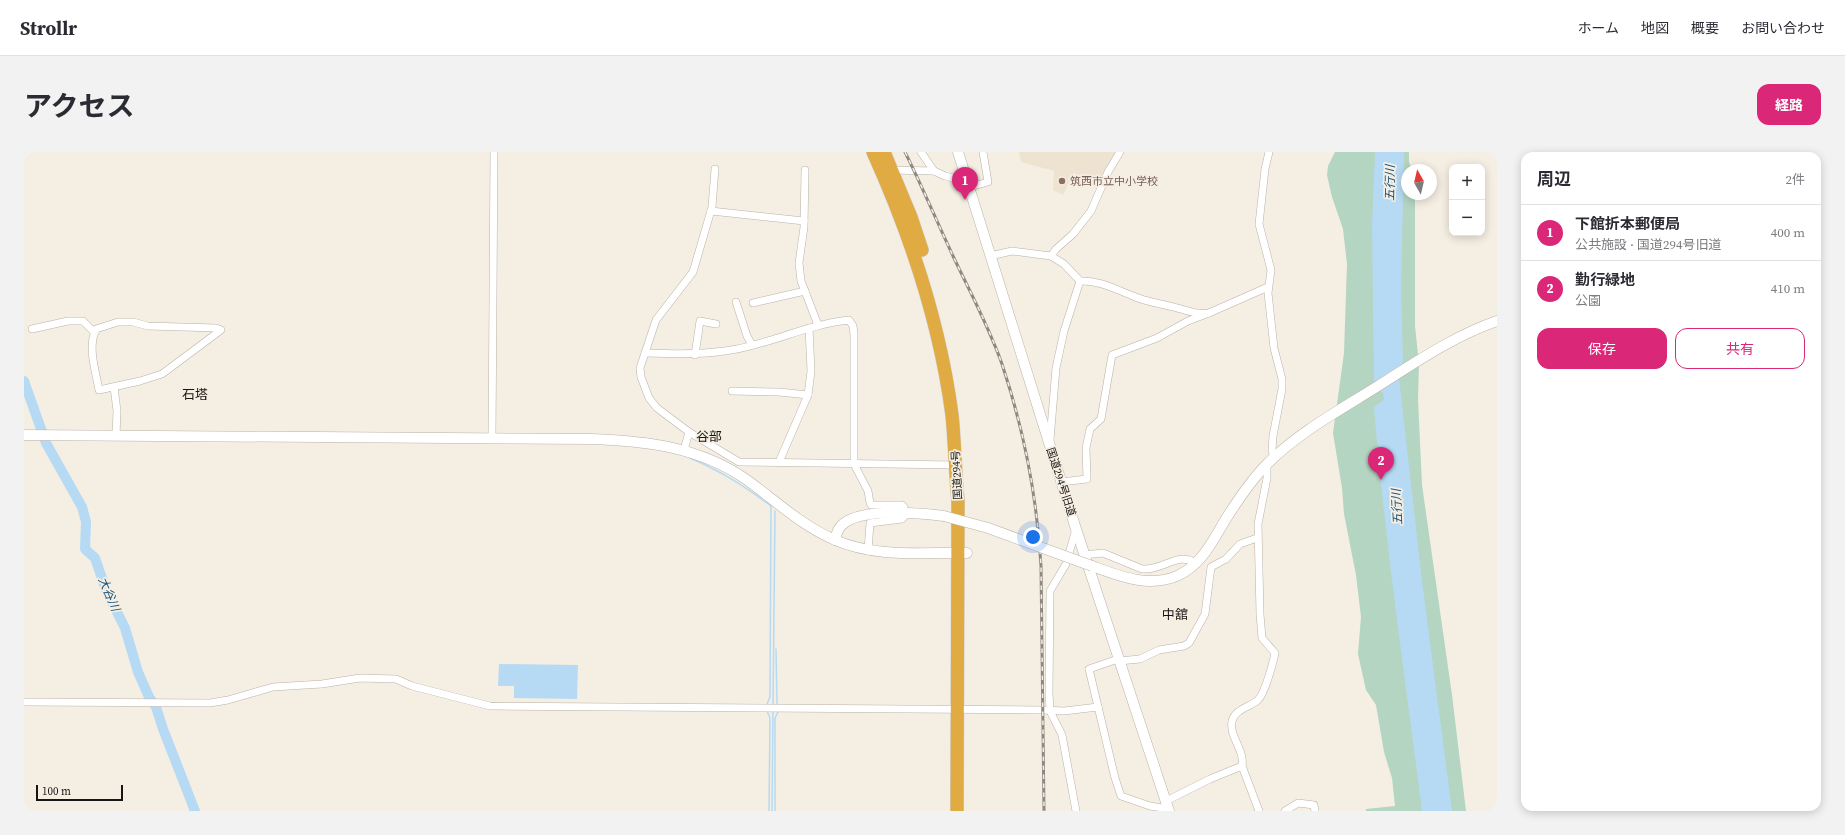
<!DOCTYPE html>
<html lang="ja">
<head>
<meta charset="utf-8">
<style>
	:root { --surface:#fff; --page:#f2f2f3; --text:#2b2b33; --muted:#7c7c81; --line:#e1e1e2; --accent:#db2777 }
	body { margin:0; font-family:"Source Serif 4","Noto Sans JP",serif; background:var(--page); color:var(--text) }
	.controls { position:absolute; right:12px; top:12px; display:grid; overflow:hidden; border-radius:8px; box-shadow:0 2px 10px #0003 }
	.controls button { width:36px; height:36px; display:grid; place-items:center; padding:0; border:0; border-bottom:1px solid var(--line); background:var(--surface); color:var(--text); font:20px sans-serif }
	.compass { position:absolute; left:1377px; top:12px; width:36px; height:36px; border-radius:50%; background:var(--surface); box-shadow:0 2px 10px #0003; rotate:352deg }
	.scale { position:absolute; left:12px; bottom:10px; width:87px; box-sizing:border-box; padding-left:4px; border:2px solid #181512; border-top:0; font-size:11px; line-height:14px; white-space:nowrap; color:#181512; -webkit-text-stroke:3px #f5eee3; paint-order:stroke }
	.you { position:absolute; left:1009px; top:385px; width:14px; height:14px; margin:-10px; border:3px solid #fff; border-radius:50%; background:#1a73e8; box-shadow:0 0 0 6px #1a73e833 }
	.badge { display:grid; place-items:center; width:26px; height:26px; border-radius:50%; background:var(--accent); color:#fff; font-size:13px; font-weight:700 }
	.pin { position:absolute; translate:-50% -33px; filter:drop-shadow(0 1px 2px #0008) }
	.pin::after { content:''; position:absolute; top:21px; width:14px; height:12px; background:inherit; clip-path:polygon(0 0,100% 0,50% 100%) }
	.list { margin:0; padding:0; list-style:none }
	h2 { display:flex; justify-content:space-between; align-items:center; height:52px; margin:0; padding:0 16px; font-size:17px }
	h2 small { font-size:13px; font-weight:400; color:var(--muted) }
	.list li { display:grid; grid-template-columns:26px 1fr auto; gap:12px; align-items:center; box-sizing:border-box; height:56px; padding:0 16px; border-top:1px solid var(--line) }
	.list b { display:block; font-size:15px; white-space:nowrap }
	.list p { margin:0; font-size:13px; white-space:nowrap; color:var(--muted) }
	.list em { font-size:13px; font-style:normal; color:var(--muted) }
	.actions { display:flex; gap:8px; padding:12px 16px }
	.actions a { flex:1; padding:9px 0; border:1px solid var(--accent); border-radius:12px; text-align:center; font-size:14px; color:var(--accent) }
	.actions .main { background:var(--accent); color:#fff }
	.map { position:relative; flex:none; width:1473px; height:659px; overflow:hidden; border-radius:12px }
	header { display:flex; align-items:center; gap:24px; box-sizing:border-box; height:56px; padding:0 20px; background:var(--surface); border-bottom:1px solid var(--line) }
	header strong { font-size:19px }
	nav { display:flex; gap:22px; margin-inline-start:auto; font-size:14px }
	.intro { display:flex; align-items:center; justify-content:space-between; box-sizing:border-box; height:96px; padding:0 24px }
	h1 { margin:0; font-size:28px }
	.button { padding:10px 18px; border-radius:12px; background:var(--accent); color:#fff; font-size:14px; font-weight:700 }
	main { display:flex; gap:24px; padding:0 24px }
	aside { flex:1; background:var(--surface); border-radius:12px; box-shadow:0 2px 10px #0003 }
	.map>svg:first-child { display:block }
	.built { fill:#eee3d1 }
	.green { fill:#b3d5c2 }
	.water { fill:#b6daf4 }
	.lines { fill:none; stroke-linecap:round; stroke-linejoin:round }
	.stream { stroke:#b6daf4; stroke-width:1.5 }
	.river { stroke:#b6daf4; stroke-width:10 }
	.street-casing { stroke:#b9b2a8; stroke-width:8 }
	.secondary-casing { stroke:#b9b2a8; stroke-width:11 }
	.highway-casing { stroke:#d1d0d0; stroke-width:14 }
	.street { stroke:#fff; stroke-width:7 }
	.secondary { stroke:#fff; stroke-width:10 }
	.highway { stroke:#e0ab43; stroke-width:13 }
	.rail-casing { stroke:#8d8881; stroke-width:3 }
	.rail { stroke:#f5eee3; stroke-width:1.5; stroke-dasharray:4.5; stroke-linecap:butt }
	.secondary-bridge-casing { stroke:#b9b2a8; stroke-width:11; stroke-linecap:butt }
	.secondary-bridge { stroke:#fff; stroke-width:10 }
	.education-dot { fill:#8d6e63; stroke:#f5eee3; stroke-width:1.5 }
	.labels { text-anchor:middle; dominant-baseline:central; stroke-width:3.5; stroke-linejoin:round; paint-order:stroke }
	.education-label { font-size:11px; fill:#785e54; stroke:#f5eee3; text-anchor:start }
	.street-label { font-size:11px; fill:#181512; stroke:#f5eee3 }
	.water-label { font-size:12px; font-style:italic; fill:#185276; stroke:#f5eee3 }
	.quarter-label { font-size:13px; fill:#181512; stroke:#f5eee3 }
</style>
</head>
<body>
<header>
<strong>Strollr</strong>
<nav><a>ホーム</a><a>地図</a><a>概要</a><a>お問い合わせ</a></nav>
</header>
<div class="intro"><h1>アクセス</h1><a class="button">経路</a></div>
<main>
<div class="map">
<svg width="1473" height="659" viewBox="0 0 1473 659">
	<rect width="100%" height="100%" fill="#f5eee3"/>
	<path class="built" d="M995,0h96l-18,36 -23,-15 -11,22 -10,-5 1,-19 -33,-9z"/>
	<path class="green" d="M1311,0h74v10l3,8h-5v24h8v132l4,38 -1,35 4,86 30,210 14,116h-100v-2l29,-3 -3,-28 -8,-26 -8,-47 -10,-15 -8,-36 3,-37 -5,-42 -12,-61 -2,-26 -9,-55 11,-80 3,-89 -4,-35 -11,-32 -5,-22 1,-9z"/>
	<g class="water">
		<path d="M1351,0h29l-3,137 2,73 -4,16 23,203 30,230h-30c-17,-134 -37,-268 -48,-403l1,-2 9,-6 -1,-8h-2v-3l-7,-8 -2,-156z"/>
		<path d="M475,512l79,1 -1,34 -63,-1v-12h-16z"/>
	</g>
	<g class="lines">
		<g class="stream">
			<path d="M666,306c32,14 53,27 81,48l-1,191 -3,7"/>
			<path d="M752,497l1,55"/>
			<path d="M749,553l2,-194"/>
			<path d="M743,559l3,7 -1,93"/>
			<path d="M748,659l1,-101"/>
			<path d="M751,659v-93l3,-6"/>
		</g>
		<path class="river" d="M0,229l22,62 36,64 4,15 -1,27 10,9 11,32 19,38 13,44 11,25 7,10 7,22 32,82"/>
		<defs>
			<g id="street">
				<path d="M897,0l13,19"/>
				<path d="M1245,0l-4,17 -6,55 12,46 -3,23 6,55 8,31v10l-9,47 -1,14 2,8"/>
				<path d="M691,17l-3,38 -19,65 -37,48 -16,48 1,9 8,21 8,10 32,24 50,30 218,3"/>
				<path d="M781,18l-1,57 -5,36 2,18 17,44"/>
				<path d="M866,18l44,1 11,5 23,6"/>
				<path d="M946,35l18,-5 -5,-30"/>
				<path d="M687,59l93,10"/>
				<path d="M966,104l22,-5 39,5 13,8 16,17"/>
				<path d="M1027,104l5,-7 17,-15 18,-23 17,-39 12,-20"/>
				<path d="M1056,129c19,-1 35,8 53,15 11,5 24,7 36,10 15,3 25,9 40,7l59,-26"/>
				<path d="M712,150l11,34 5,9"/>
				<path d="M729,151l52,-12"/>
				<path d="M94,170h15l15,4 68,2 5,2 -59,44 -22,7 -41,9c-3,-18 -12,-43 -3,-61z"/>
				<path d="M8,177l36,-8h15l12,12"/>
				<path d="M621,201c31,1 61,2 92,-4 37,-7 73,-25 112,-29l4,6 1,9v129l14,27 2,12 1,2h31l2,2"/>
				<path d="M671,203l5,-34 16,3"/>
				<path d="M90,235l3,24 -1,25"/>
				<path d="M708,239l47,1 29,3"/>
				<path d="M468,287l2,-287"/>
				<path d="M1026,288l6,-72 8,-37 16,-50"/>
				<path d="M660,298l5,-18"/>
				<path d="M755,310l29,-67 3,-24 -2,-43"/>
				<path d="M1037,330l26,-3 -1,-31 4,-19 11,-10 11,-64 45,-17 31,-17 21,-8"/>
				<path d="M1052,377l-10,35 -16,27 -1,102 1,18 12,24 14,76"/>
				<path d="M844,399l2,-28 32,-4 2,-2"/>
				<path d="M1060,403l19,-2 39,16c21,2 36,-18 54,-6"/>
				<path d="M1094,507l-29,10 26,109 6,18 29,10 19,3"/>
				<path d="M1095,509l21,-2 19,-9 25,-4 5,-3 16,-29 6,-47 15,-8 14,-15 17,-6"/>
				<path d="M0,550l186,1 18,-3 45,-13 49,-3 38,-6 36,1 16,7 78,20 553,4 21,1 34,-4"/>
				<path d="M1142,649l44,-22 32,-13"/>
				<path d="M1235,659l-17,-45c3,-16 -13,-29 -10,-45 3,-12 18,-14 26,-21 7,-7 15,-37 17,-47l-13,-15 -2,-24 -2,-90 9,-46v-14"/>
				<path d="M1261,659l13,-8 16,2 1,6"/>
			</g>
			<g id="secondary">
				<path d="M934,0l118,377 93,282"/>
				<path d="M0,283l567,4c56,2 109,8 156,41 29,21 55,46 88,60 41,18 88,12 132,13"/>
				<path d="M811,388c1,-5 2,-10 6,-14 17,-19 79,-13 103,-10"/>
				<path d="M1068,414c28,10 56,22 85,10 27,-12 37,-39 52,-62 11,-17 23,-35 38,-50 32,-32 73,-54 111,-78 38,-24 76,-50 119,-65"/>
			</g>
			<g id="highway">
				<path d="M849,0c38,84 67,172 79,263 3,29 3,57 6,85l-1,311"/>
				<path d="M860,0l27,65 11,33"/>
			</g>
		</defs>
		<use href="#street" class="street-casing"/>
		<use href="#secondary" class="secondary-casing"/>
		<use href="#highway" class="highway-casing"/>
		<use href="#street" class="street"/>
		<use href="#secondary" class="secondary"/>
		<use href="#highway" class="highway"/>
		<defs>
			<path id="rail" d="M881,0c17,34 32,70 48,104 17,36 36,71 49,108 22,66 35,133 39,202l3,245"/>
		</defs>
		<use href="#rail" class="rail-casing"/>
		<use href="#rail" class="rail"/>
		<defs>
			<path id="secondary-bridge" d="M920,364l44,12 104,38"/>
		</defs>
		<use href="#secondary-bridge" class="secondary-bridge-casing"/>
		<use href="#secondary-bridge" class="secondary-bridge"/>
	</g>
	<circle class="education-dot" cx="1038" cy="29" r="4"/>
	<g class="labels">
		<g class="education-label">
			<text x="1046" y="29">筑西市立中小学校</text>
		</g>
		<g class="street-label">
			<text transform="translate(933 323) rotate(-93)">国道294号</text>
			<text transform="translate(1037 330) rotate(72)">国道294号旧道</text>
		</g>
		<g class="water-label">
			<text transform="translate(1366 31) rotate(-89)">五行川</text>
			<text transform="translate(1373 355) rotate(-93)">五行川</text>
			<text transform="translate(85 442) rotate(67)">大谷川</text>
		</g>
		<g class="quarter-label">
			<text x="171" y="242">石塔</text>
			<text x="685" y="284">谷部</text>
			<text x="1151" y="462">中舘</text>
		</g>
	</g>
</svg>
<div class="controls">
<button>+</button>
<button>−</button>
</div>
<svg class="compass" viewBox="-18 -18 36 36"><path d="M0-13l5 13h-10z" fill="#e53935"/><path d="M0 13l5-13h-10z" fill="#7c7c81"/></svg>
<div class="scale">100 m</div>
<div class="you"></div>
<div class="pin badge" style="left:941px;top:48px">1</div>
<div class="pin badge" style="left:1357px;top:328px">2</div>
</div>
<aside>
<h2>周辺<small>2件</small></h2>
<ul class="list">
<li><span class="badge">1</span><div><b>下館折本郵便局</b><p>公共施設 · 国道294号旧道</p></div><em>400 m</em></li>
<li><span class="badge">2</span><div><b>勤行緑地</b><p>公園</p></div><em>410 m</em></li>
</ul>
<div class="actions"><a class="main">保存</a><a>共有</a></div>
</aside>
</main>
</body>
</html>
